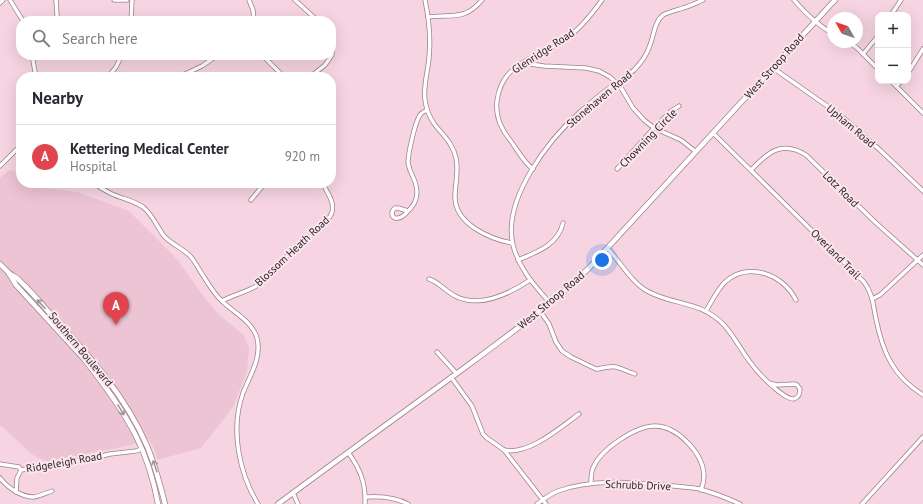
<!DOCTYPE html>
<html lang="en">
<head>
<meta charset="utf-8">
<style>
	:root { --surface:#fff; --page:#f7f7f7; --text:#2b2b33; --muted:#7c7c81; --line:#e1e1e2; --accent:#d93025 }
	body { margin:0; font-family:"PT Sans",sans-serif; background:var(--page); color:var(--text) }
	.controls { position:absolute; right:12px; top:12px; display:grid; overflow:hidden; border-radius:8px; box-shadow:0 4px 16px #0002 }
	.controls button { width:36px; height:36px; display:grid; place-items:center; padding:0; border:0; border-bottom:1px solid var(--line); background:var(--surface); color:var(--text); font:20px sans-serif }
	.compass { position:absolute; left:827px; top:12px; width:36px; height:36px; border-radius:50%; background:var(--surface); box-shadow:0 4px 16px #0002; rotate:310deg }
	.you { position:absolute; left:602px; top:260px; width:14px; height:14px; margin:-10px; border:3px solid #fff; border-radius:50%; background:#1a73e8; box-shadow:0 0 0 6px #1a73e833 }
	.badge { display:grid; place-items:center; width:26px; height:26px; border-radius:50%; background:var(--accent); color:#fff; font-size:13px; font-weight:700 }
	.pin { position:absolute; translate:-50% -33px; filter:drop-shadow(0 1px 2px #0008) }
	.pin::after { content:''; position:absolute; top:21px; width:14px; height:12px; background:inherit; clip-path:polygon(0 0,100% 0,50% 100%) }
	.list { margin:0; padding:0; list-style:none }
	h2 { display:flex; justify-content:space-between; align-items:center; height:52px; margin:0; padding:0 16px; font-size:17px }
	h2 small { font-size:13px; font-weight:400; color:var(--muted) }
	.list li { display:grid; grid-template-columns:26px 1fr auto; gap:12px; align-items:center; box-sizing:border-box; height:64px; padding:0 16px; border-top:1px solid var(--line) }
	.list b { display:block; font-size:15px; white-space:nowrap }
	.list p { margin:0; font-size:13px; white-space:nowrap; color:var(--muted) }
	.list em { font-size:13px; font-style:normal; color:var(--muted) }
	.icon { flex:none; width:22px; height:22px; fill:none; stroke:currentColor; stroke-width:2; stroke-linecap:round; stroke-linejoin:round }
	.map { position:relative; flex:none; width:923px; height:504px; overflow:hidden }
	.search { position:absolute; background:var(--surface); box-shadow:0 4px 16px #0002; left:16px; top:16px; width:320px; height:44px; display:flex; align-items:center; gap:10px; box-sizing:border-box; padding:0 14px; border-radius:16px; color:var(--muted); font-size:15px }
	.panel { position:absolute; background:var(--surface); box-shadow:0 4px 16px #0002; left:16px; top:72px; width:320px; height:116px; border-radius:16px }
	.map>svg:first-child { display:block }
	.built { fill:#edc4d4 }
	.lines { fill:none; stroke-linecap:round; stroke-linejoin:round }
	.street-casing { stroke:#9f7f8c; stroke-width:5 }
	.secondary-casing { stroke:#9f7f8c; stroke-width:6 }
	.street { stroke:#fff; stroke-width:3.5 }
	.secondary { stroke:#fff; stroke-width:4.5 }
	.oneway { stroke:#9f999c }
	.labels { text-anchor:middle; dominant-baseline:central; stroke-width:4; stroke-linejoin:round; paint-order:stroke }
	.street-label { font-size:11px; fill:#291d22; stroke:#fbe6ee }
</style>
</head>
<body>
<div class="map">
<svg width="923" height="504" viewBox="0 0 923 504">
	<rect width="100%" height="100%" fill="#f6d4e2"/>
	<path class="built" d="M9,170h4l8,7v6h7l6,5 21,1 22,3 52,19 46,46 26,36 18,22 25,20 5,14 -2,22 -14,36 -32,41 -44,12 -2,-9 -6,-12 -14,5 -17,4 -71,13 -9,-3 -8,-5 -26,-25 -4,-2v-248z"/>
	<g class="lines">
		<defs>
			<g id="street">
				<path d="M10,0l13,21"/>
				<path d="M56,0l1,15 -1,6"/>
				<path d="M114,0h13"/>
				<path d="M249,0l4,10 1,11"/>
				<path d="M295,0l23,21"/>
				<path d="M425,0c4,19 6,38 4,58 -1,13 -6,28 -4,42 1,8 5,18 10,25 9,11 18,19 21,33 3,13 -1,26 -1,39 0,27 35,42 57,46"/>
				<path d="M794,0c11,13 24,25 39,34"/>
				<path d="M0,3l3,-3"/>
				<path d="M891,15l10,-15"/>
				<path d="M428,17c23,-3 37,4 54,-17"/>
				<path d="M131,21l1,-21"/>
				<path d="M849,42l8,6 21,21"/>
				<path d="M863,54l15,-18"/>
				<path d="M32,55l4,22"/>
				<path d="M262,55l22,22"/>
				<path d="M523,63l21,3 42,2 13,3 11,6 10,9 13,22 11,12 10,8 27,12 15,12"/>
				<path d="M773,68l67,47 40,35 43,41"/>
				<path d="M908,73l15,-24"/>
				<path d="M183,75l19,-9 16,-11"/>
				<path d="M108,77l8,-10 6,-12"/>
				<path d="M310,77l15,-12 7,-10v-16l-1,-1"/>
				<path d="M891,81l32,32"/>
				<path d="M896,86l6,-5"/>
				<path d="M713,133l151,149c9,12 9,23 12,37 7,34 17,57 47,76"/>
				<path d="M0,166l21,-21"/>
				<path d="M533,169c-9,-6 -16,-20 -23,-29 -9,-11 -15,-24 -13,-39 5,-41 42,-42 70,-63 14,-10 25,-24 35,-38"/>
				<path d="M617,169l37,-41 17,-17 8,-5"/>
				<path d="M751,170c17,-18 31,-30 55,-15l69,67 48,43"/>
				<path d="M94,183c6,5 12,8 18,11 11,5 21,6 31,13 10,8 14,20 21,29 8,9 19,12 27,21 5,6 8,13 13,20 5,8 11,18 18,24 12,12 30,20 35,37 5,20 -7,37 -14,55 -13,36 -4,80 15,111"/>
				<path d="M251,200l14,-17"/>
				<path d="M395,208h3l10,3c-3,4 -7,8 -13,7 -4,-2 -4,-7 0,-10z"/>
				<path d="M408,211c11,-10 11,-21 5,-34 -2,-4 -4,-9 -5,-14 0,-9 7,-41 12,-48 2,-3 5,-4 7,-5"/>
				<path d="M607,248c13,13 24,34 40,43 27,15 53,9 77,34 10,11 17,25 26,37 8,11 17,20 28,29 5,3 9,8 16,8 5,-2 6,-5 6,-10l-3,-4 -2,-1 -18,1 -8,-2"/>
				<path d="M518,260c19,-8 40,-15 45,-37"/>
				<path d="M429,279c10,3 16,12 26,17 25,13 54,-2 75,-16"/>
				<path d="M872,299l8,-4 43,-40"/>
				<path d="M222,301c11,-6 25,-9 36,-16 11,-7 23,-23 33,-33 10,-10 37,-26 41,-40 3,-11 -6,-20 -9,-29"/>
				<path d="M550,303c-15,-17 -31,-34 -37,-58 -11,-46 36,-106 68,-134 10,-8 20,-18 31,-25 8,-5 15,-10 22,-16 7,-7 13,-15 16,-25 4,-9 4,-23 13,-30 6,-3 14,-5 20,-7 7,-2 13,-5 20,-8"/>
				<path d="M540,311l9,13 7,18 6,9 9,6 25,12h2c20,-5 19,-1 37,5"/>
				<path d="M706,311c6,-10 11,-21 19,-29 23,-21 58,-8 71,18"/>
				<path d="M437,352l19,21"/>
				<path d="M451,377l21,29 11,28 4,4 17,12 42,54"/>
				<path d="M504,450c24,6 57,-23 75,-36"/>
				<path d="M348,452c12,17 18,31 17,52"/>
				<path d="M0,464l19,3 2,3"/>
				<path d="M0,478c8,10 21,19 34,19 6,-1 12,-4 18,-6"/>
				<path d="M591,483c0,-5 0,-10 2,-15 7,-18 42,-42 62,-42 22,0 48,27 49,49 0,5 -1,10 -3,15"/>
				<path d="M16,492l1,-14 4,-8 73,-12 16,-4 26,-3 6,-2"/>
				<path d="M293,493l5,11"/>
				<path d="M366,497c14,-1 29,0 42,7"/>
				<path d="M537,504c7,-5 13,-10 21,-13 33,-12 71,-9 105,-6 12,1 25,2 37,4 14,4 27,9 40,15"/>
				<path d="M862,504l61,-67"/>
			</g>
			<g id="secondary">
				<path d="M0,264l8,8 8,13 68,74c19,24 38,49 52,77 10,20 18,46 22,68"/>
				<path d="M9,273c4,3 9,5 12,9 12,11 22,24 33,36 36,38 72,79 93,128 8,19 13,38 18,58"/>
				<path d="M278,504c59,-44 119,-87 178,-130 46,-34 92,-67 133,-106l246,-268"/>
			</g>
		</defs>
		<use href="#street" class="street-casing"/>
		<use href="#secondary" class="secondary-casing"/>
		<use href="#street" class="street"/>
		<use href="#secondary" class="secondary"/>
	</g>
	<defs><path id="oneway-shaft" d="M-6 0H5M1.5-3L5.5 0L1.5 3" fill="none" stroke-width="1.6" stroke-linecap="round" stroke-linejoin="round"/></defs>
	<g class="oneway">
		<use href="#oneway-shaft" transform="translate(41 304) rotate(-133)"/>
		<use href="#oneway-shaft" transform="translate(121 410) rotate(59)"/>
		<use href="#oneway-shaft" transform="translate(155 466) rotate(-109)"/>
	</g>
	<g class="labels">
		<g class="street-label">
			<text transform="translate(543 51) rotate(-33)">Glenridge Road</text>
			<text transform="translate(774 66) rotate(-48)">West Stroop Road</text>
			<text transform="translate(599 99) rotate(-40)">Stonehaven Road</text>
			<text transform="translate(851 126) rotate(40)">Upham Road</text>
			<text transform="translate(648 138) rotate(-46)">Chowning Circle</text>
			<text transform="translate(841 189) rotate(45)">Lotz Road</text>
			<text transform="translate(292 251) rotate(-43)">Blossom Heath Road</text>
			<text transform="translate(836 254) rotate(45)">Overland Trail</text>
			<text transform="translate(551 300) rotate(-40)">West Stroop Road</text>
			<text transform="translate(81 349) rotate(50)">Southern Boulevard</text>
			<text transform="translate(64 462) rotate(-10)">Ridgeleigh Road</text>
			<text transform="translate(638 485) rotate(2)">Schrubb Drive</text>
		</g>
	</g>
</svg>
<div class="controls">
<button>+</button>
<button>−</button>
</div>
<svg class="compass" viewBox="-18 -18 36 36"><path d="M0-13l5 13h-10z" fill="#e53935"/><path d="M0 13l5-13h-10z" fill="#7c7c81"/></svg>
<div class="you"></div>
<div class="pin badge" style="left:116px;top:325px;background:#e0444e">A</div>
<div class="search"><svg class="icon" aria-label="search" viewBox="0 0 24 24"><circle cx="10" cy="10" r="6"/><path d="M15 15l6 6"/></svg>Search here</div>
<section class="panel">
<h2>Nearby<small></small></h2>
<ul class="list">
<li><span class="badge" style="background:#e0444e">A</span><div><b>Kettering Medical Center</b><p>Hospital</p></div><em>920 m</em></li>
</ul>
</section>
</div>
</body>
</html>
